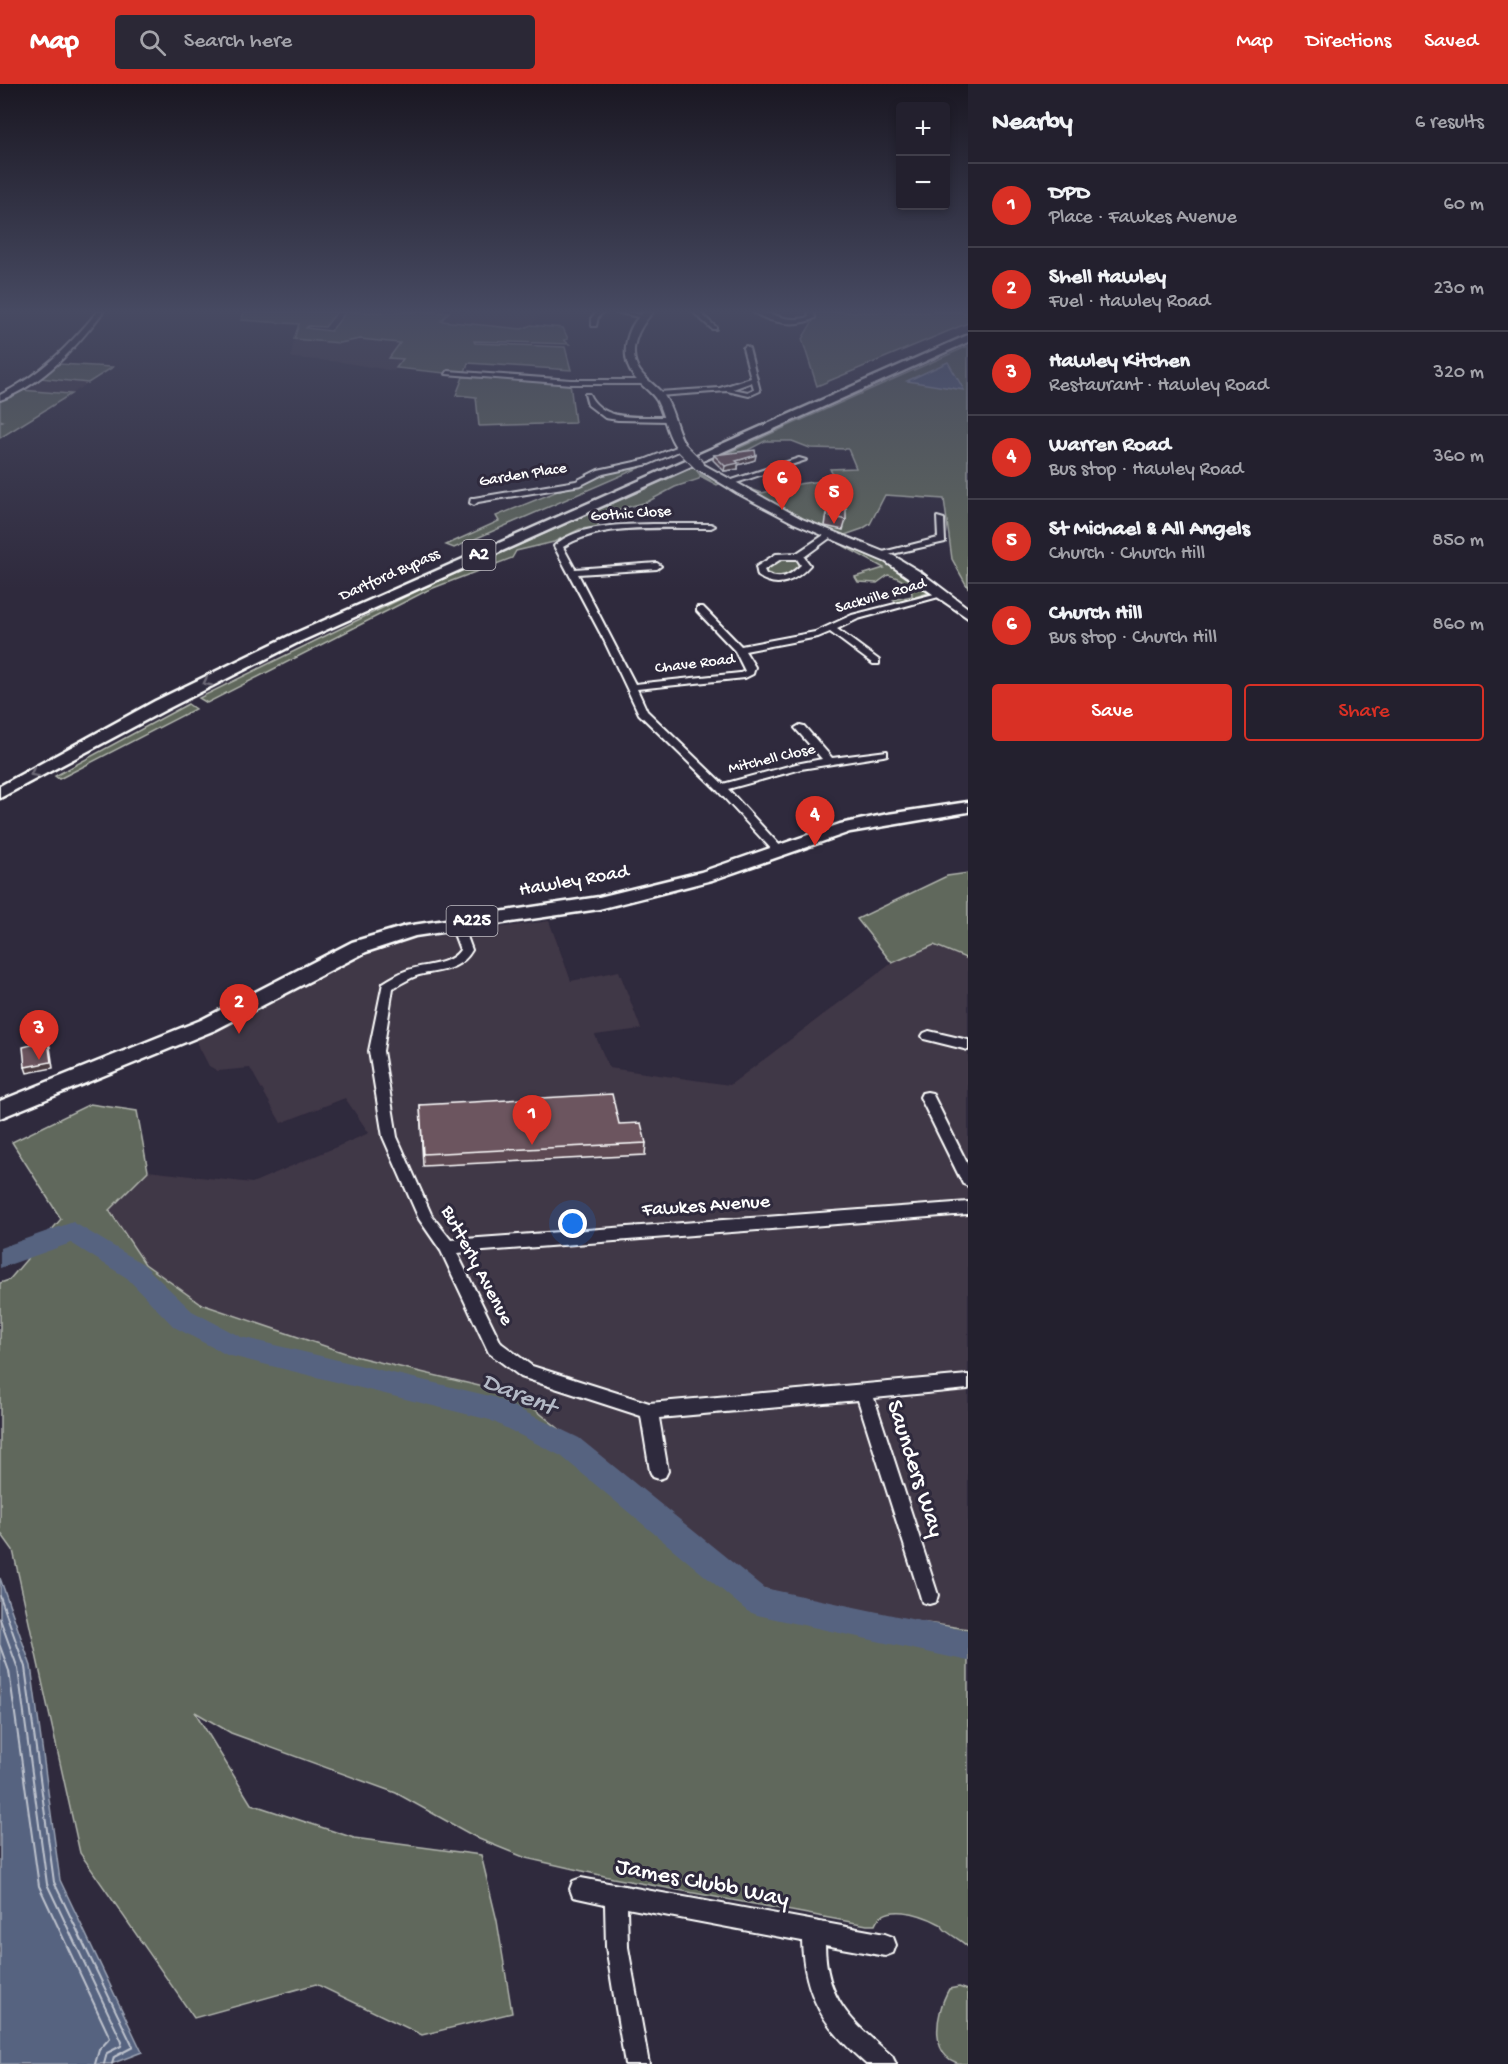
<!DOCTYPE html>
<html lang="en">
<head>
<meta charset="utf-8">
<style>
	:root { --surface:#23202e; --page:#2b2836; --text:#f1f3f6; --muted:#a3a3aa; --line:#403e4a; --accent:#d93025 }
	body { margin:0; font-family:"Gochi Hand",sans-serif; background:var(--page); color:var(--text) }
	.controls { position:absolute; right:18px; top:18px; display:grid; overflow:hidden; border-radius:6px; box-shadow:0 3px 9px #0003 }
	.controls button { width:54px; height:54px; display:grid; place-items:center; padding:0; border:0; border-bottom:2px solid var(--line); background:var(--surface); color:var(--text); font:30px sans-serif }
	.you { position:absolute; left:573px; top:1140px; width:21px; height:21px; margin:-15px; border:4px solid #fff; border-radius:50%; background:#1a73e8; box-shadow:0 0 0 9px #1a73e833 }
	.badge { display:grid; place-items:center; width:39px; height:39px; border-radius:50%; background:var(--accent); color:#fff; font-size:20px; font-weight:700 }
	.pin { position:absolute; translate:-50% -50px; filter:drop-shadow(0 2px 3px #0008) }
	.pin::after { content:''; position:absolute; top:32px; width:21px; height:18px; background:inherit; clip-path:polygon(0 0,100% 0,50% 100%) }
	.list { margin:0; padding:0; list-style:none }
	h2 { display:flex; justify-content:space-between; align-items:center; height:78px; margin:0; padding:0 24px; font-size:26px }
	h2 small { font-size:20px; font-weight:400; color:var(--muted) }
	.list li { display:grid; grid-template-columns:39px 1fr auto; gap:18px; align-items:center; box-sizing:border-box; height:84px; padding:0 24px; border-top:2px solid var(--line) }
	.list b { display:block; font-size:22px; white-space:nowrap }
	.list p { margin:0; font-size:20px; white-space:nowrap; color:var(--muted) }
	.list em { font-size:20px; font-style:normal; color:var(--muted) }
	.actions { display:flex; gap:12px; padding:18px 24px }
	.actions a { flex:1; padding:14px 0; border:2px solid var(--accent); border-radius:6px; text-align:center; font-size:21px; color:var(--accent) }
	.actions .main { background:var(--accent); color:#fff }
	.icon { flex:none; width:33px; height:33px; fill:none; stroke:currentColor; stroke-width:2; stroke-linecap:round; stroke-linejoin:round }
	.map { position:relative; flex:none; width:968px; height:1980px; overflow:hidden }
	header { display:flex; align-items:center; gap:36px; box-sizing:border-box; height:84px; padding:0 30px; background:var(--accent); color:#fff }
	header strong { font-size:28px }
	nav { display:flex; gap:33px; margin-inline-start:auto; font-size:21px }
	.search { width:420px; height:54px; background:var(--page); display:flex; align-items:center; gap:15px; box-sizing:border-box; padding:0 21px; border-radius:6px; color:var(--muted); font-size:22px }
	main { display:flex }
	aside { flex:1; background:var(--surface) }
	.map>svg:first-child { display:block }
	.built { fill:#413747 }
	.green { fill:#60685b; stroke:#b0b4ad; stroke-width:1.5 }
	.water { fill:#576480; stroke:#9aa2b3; stroke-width:1.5 }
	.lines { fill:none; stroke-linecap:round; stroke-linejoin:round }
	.shore { stroke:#bcc1cc; stroke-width:2 }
	.river { fill:#576480; fill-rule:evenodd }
	.minor-casing { stroke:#fff; stroke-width:4 }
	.secondary-casing { stroke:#fff; stroke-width:4 }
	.primary-casing { stroke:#fff; stroke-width:5 }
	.trunk-casing { stroke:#fff; stroke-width:5 }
	.minor { fill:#2f2a3d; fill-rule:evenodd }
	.secondary { fill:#2f2a3d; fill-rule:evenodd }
	.primary { fill:#2f2a3d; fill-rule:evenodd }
	.trunk { fill:#2f2a3d; fill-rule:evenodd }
	.secondary-bridge-casing { stroke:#fff; stroke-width:12; stroke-linecap:butt }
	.secondary-bridge { stroke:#2f2a3d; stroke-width:10 }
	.wall { fill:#5d4952; stroke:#fff; stroke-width:1.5 }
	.shaded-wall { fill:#4c3c42; stroke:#fff; stroke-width:1.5 }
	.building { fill:#6c555f; stroke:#fff; stroke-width:1.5 }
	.oneway { stroke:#6d6a77 }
	.labels { text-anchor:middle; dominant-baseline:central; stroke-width:6; stroke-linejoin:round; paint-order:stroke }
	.far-street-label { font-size:16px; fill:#fff; stroke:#2f2a3d }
	.shield { fill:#2f2a3d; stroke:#c1bfc5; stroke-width:1.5 }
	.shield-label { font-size:18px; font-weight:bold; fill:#fff }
	.street-label { font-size:20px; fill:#fff; stroke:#2f2a3d }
	.near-street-label { font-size:24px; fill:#fff; stroke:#2f2a3d }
	.near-water-label { font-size:26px; font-style:italic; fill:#b3b9c6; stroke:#2f2a3d }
</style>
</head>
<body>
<header>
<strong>Map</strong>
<div class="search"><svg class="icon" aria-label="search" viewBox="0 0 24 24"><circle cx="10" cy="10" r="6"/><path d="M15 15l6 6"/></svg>Search here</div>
<nav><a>Map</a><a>Directions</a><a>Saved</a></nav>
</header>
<main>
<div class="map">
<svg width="968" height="1980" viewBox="0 0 968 1980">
	<rect width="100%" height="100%" fill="#2f2a3d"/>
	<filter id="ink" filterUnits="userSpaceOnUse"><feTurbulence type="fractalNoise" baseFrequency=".0167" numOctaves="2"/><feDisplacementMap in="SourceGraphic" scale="12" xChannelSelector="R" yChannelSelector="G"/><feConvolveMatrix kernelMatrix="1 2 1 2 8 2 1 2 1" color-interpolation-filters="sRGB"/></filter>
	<g filter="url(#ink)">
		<g class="built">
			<path d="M449,228h95l-13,13 -9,4 -82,-8z"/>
			<path d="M294,255l46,4 20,-4 41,4 -11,15 13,1 -9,12 -53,-9 -47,-4 -3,-1z"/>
			<path d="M40,294l48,5 -17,11 -50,-4z"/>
			<path d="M549,837l22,60 48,-10 22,58 -46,6 14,33 121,17 162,-122 42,-18 34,14v670l-98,-14 -114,-28 -239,-191 -163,-40 -153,-52 -56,-40 -36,-54 39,-39 104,12 117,-50 -24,-35 -64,25 -31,-55 -32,3 -9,-5 -15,-29 167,-82 47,-15z"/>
		</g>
		<g class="green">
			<path d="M244,228h101h-8l-12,15 -17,-1 -2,2 25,3 15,-19h103l-8,9 81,8 9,-4 32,3 5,11 -4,1 5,4 -95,-3 1,2 90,4 6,23 -103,-7 -4,12 -68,-7 7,-9 -14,-1 11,-15 -40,-4 -20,4 -46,-4 5,-15 -58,-4z"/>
			<path d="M813,228h155v11l-151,63 -15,-47 12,-20z"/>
			<path d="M968,262v242l-16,-29 -8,-60 -59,-4 -15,29 -8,5 -20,7 -20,-7 -71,-36v-4l11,4 8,-2 5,4 10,-3 -3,-2c15,-9 36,-7 53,-11l-5,-10 26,-1 -8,-19 -38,-1 -18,-7h-27l-17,9 -34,9z"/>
			<path d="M59,280l54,3 -25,16 -48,-5z"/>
			<path d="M463,293l107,6 5,40 -96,3 -3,-29 -20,-2z"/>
			<path d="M21,306l50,4 -71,44v-15l3,-2 -3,-1v-21z"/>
			<path d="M650,379l-196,85 -8,-3 53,-24 -3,-5 109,-44z"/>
			<path d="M694,383l6,8 11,6 -10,-7 -2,-5 22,14 -4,2 -17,-9 -1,3 -24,8 -28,15 -27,7 -1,5 -21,4v9l-18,2 -26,13 -38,9 -4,7 -84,32 -221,113 -8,-5 224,-110z"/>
			<path d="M833,456h2l54,23 37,24 -4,2 6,4 -32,10 -3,-3 19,-4c1,-12 -14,-19 -24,-21l-11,8 -19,-1 -3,-5 29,-9z"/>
			<path d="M780,473h11l9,3 3,7c-15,11 -21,14 -38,8l-2,-6z"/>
			<path d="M188,620l7,5 -136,70 -4,-3z"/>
			<path d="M968,789v86l-34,-14 -42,18 -35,-44 90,-43z"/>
			<path d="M90,1020l47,7 11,60 -39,39 36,54 56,40 153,52 163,39 239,192 114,28 98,14v318c-7,-7 -16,-11 -23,-17 -6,-6 1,-3 -7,-7 -17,-9 -54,-21 -63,2h-8l-254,-47 -87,-20 -47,-19 -83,-46 -165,-60 -36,-21 56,92 103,34 127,17 16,66 15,92 -90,22 -106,-51 -122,34 -114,-165 -67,-303 -13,-18v-249l9,-3 52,-61 -49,-77z"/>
			<path d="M959,1903l9,3v74c-41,0 -33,-51 -19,-75z"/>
		</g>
		<g class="water">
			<path d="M948,278l16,28 -57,-9z"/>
			<path d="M0,1494l31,88 29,214 82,172 -31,12h-111z"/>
		</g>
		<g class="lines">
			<g class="shore">
				<path d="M0,1512l25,71 29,215 79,165 -19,10 -2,7"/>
				<path d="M0,1535l18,50 29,215 75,158 -1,4 -14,7 -3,11"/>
				<path d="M0,1562l9,25 30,215 71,152 -11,12 -4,14"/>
			</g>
			<path class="river" d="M73,1138l70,42 49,47 49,26 253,60 85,41 185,150 204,43v30l-211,-46 -10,-4 -186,-155 -71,-36 -263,-65 -53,-28 -47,-49 -56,-35 -71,25v-20z"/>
			<defs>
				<g id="minor">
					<path d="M97,228h6c-27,35 -60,73 -103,88v-5c40,-20 69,-49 97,-83z"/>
					<path d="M597,228h6l-5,5 -2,9h-4v-9z"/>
					<path d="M615,228h13l18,4 -3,2z"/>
					<path d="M693,228h6l17,15v2h-4z"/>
					<path d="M753,228c20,-1 33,12 56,5l-1,-5h6l1,6c-18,10 -45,5 -62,-6z"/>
					<path d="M746,262l3,2 11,43 -11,5 -22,-5 -69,5 -3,-2 3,-2 62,-4 31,-10 -8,-30zM752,298l2,7 -6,3 -15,-3z"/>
					<path d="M448,287l123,9h73l3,2 -3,2h-73l-125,-10z"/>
					<path d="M585,310h4c14,29 51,22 79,23l4,2 -4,2 -50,-1 -13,-2 -17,-13z"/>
					<path d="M679,362l7,2 -37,16 -46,10 -22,11 -103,17 -4,3 -4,-2 1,-5h3l102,-17 22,-11 46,-10z"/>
					<path d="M799,374l7,2 -76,25 -7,-2z"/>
					<path d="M937,433l7,2 1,23 -66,15 -4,-3 63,-16z"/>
					<path d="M653,440h58l4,2 -4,2c-45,1 -109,-6 -148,19l12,22 82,-6 4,3 -4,3 -79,5 57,110 105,-11 5,-2 -10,-20 -38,-40v-4h6l38,39 74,-14 37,-17 90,-23 4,3 -88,24 -21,10 42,31v4h-6l-43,-32 -12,5 -73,14 10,16 -2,7 -8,4 -108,11 10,22 76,73 73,-20 26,-5 -27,-31 5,-3 4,1 28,32 55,-7v4l-4,1 -82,13 -73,20 55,60v4h-8l-58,-63 -78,-76 -35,-74 -50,-94c24,-22 68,-21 99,-22z"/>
					<path d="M827,449l7,2 -30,22 6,8c-14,16 -33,25 -52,11l-2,-9 20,-13 21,-1zM781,475h16l4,6c-12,11 -19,16 -35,9l-2,-4z"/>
					<path d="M456,835l6,4 10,27c-12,21 -32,20 -53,25 -10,3 -18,9 -26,13l-10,63 14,86 35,79 19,24 517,-38v12l-511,39 44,90 31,23 117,37 319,-28v14l-94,9 64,197 -2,7 -7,2 -7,-2 -2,-7 -62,-195 -199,18 9,53 -3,6 -6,2 -6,-2 -3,-6 -9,-55 -120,-39 -32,-24 -48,-102 -22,-32 -36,-82 -14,-86 14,-68c8,-5 16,-10 25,-13 17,-6 41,-4 52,-20l-10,-27z"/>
					<path d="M929,947l39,9v10l-44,-11 -2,-3 2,-3z"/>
					<path d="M927,1008l5,1 36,72v21l-5,-2 -43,-87 2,-4z"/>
					<path d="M581,1794l304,56 8,3 3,8 -3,8 -8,3 -60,-11c1,56 27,77 67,111l4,8h-30c-41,-36 -62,-67 -64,-123l-175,-33 1,39 21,117h-24l-19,-117 -1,-43 -32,-7 -3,-8 3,-8z"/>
				</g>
				<g id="secondary">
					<path d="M644,228h9c-15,16 -28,41 -11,62 7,8 17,14 23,23 10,16 11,35 22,51l-1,2h-8l-4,-6c-8,-13 -10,-29 -17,-43 -5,-9 -15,-15 -22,-23 -16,-19 -10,-51 9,-66z"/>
					<path d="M699,378l103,57 92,37 28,17 46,35v10l-82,-56 -92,-39 -57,-30 -42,-26v-4z"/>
				</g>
				<path id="primary" d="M968,718v10l-118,20 -138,48 -113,29 -184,27 -49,16 -151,78 -215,88v-17l201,-81 151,-78 54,-16 193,-29 102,-25 139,-48 48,-10z"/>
				<path id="trunk" d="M968,251v7l-669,300 -132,67 -167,89v-12l155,-85 134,-65z"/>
			</defs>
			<use href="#minor" class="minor-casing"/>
			<use href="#secondary" class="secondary-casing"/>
			<use href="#primary" class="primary-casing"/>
			<use href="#trunk" class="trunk-casing"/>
			<use href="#minor" class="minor"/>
			<use href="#secondary" class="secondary"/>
			<use href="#primary" class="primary"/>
			<use href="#trunk" class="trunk"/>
			<defs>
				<path id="secondary-bridge" d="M682,364l17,17"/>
			</defs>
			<use href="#secondary-bridge" class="secondary-bridge-casing"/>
			<use href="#secondary-bridge" class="secondary-bridge"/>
		</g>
		<g class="wall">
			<path d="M714,371l41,5 -17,5v4l-14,2 -11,-11z"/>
			<path d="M828,422l18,14 -3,10 -18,-4z"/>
			<path d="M420,1021l199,19 27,19 -1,12 -222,11z"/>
		</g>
		<g class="shaded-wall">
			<path d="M756,371l-1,5 -17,5v4l-14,2 1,-5 11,-5z"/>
			<path d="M48,957l2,6 3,21 -26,5 -2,-6z"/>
		</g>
		<g class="building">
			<path d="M755,366l1,5 -20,6 3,2 -14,3 -11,-11z"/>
			<path d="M828,422l18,2v12l-19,-5z"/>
			<path d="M48,957l3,21 -26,5 -2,-20z"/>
			<path d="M612,1010l7,30 22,-1 5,20 -223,11 -3,-49z"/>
		</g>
		<defs><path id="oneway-chevron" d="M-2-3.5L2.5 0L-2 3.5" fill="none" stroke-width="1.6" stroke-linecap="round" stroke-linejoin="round" transform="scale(1.5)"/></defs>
		<g class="oneway">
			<use href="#oneway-chevron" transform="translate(207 598) rotate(153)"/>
			<use href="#oneway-chevron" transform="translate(34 689) rotate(151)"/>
		</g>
	</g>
	<linearGradient id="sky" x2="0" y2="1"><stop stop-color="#1a1722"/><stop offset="0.45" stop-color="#474a62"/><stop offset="1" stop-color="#474a62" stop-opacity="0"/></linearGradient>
	<rect width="968" height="505" fill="url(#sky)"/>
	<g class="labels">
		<g class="far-street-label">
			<text transform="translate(523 392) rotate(-9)">Garden Place</text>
			<text transform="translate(631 431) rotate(-4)">Gothic Close</text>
			<text transform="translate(390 492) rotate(-24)">Dartford Bypass</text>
			<text transform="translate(881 513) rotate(-16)">Sackville Road</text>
			<text transform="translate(695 581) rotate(-7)">Chave Road</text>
			<text transform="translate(772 676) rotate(-13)">Mitchell Close</text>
		</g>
		<g class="shield">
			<rect x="462.5" y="456" width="33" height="30" rx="4.5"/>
			<rect x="446.5" y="822" width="51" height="30" rx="4.5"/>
		</g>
		<g class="shield-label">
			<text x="479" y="471">A2</text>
			<text x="472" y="837">A225</text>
		</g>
		<g class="street-label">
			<text transform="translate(574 798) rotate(-10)">Hawley Road</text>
			<text transform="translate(706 1123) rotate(-4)">Fawkes Avenue</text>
			<text transform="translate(476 1182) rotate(62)">Butterly Avenue</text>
		</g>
		<g class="near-street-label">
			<text transform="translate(914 1385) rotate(72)">Saunders Way</text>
			<text transform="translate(702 1800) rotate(11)">James Clubb Way</text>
		</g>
		<g class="near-water-label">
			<text transform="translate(518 1312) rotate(22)">Darent</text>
		</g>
	</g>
</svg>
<div class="controls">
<button>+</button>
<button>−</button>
</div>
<div class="you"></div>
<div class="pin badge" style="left:532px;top:1061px">1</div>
<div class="pin badge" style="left:239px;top:950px">2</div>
<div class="pin badge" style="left:39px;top:976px">3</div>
<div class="pin badge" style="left:815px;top:762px">4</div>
<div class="pin badge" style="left:834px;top:440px">5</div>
<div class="pin badge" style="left:782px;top:426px">6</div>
</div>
<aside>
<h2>Nearby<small>6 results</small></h2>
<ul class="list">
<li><span class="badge">1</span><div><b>DPD</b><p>Place · Fawkes Avenue</p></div><em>60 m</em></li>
<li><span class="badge">2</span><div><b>Shell Hawley</b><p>Fuel · Hawley Road</p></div><em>230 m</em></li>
<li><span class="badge">3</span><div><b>Hawley Kitchen</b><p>Restaurant · Hawley Road</p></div><em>320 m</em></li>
<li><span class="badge">4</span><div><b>Warren Road</b><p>Bus stop · Hawley Road</p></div><em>360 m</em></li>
<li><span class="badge">5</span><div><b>St Michael &amp; All Angels</b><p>Church · Church Hill</p></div><em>850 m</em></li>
<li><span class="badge">6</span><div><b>Church Hill</b><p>Bus stop · Church Hill</p></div><em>860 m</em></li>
</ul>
<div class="actions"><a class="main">Save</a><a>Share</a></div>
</aside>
</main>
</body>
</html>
